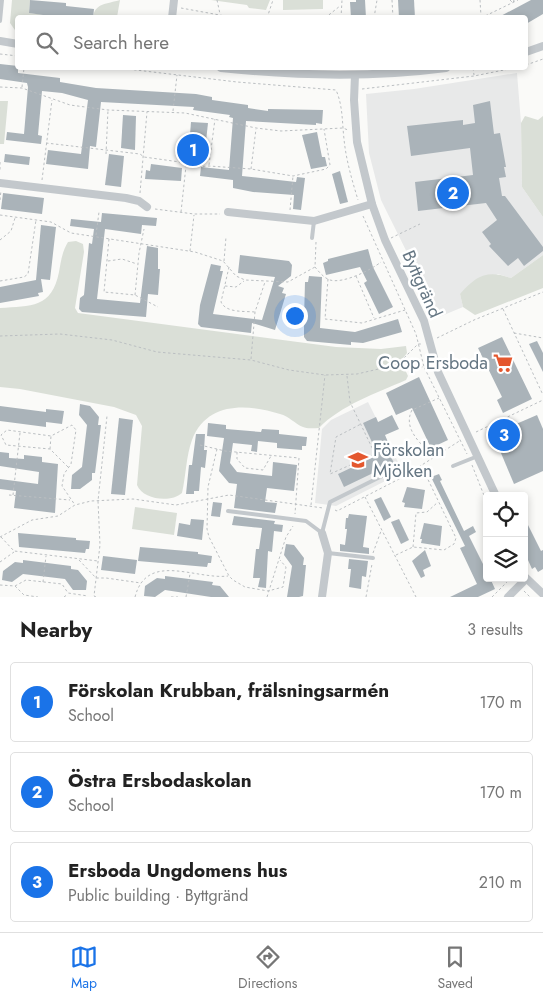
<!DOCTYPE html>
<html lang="en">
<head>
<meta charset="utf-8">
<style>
	:root { --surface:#fff; --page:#f6f6f6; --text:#222; --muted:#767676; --line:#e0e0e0; --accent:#1a73e8 }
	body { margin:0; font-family:Jost,sans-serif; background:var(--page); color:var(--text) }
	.controls { position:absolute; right:15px; bottom:15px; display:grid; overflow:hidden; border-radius:5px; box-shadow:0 2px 8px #0003 }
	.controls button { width:45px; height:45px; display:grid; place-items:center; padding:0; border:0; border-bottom:1px solid var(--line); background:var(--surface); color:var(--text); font:25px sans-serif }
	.you { position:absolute; left:294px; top:315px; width:18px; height:18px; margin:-12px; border:4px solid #fff; border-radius:50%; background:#1a73e8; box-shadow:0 0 0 8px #1a73e833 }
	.badge { display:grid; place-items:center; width:32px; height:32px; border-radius:50%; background:var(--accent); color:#fff; font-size:16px; font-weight:700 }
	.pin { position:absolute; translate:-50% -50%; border:2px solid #fff; box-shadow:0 1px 5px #0006 }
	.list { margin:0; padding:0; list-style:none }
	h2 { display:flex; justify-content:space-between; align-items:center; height:65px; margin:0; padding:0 20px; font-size:21px }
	h2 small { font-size:16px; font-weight:400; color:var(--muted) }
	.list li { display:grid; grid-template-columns:32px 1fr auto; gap:15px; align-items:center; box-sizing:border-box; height:80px; margin:0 10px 10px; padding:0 10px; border:1px solid var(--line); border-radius:5px }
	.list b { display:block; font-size:19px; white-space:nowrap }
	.list p { margin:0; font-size:16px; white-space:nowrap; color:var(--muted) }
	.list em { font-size:16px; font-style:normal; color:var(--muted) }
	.icon { flex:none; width:28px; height:28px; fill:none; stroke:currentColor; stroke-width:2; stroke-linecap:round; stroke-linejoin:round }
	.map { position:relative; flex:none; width:543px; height:597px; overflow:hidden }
	.search { position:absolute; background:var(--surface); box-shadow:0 2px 8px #0003; left:15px; right:15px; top:15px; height:55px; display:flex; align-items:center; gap:12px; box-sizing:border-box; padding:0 18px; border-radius:5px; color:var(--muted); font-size:19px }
	.sheet { height:335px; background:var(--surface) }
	nav { display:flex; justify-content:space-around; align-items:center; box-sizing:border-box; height:70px; border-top:1px solid var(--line); background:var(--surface); font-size:14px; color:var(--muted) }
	nav a { display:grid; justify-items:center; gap:2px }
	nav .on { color:var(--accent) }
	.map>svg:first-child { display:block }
	.built { fill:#e8e9e9 }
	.green { fill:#dadfd7 }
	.building { fill:#aab3b9 }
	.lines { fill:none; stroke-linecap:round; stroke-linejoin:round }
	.path { stroke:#bbbfc2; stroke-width:1; stroke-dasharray:2.5 2.5; stroke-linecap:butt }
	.lane { stroke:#c3c8cc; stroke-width:4 }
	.street { stroke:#c3c8cc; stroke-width:8 }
	.labels { text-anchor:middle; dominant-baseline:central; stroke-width:5; stroke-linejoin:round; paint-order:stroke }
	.street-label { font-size:18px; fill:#657683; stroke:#fff }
	.poi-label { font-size:18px; fill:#657683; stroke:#fff; text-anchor:end }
</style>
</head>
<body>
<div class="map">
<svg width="543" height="597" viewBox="0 0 543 597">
	<rect width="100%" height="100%" fill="#fafaf8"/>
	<g class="built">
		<path d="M517,73l4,50 1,64 21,30v38l-32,23 -13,-4 -38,20 3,13 -24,10 -58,-117 -12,-47 -3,-59 48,-5z"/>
		<path d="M368,402l35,70 -67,34 -21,-3 7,-74 9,-9z"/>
	</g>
	<g class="green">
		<path d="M12,0h18l-1,13 35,4 -46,1 -1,15 -7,-10z"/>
		<path d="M120,0l-3,17h-24c2,-14 14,-13 27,-17z"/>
		<path d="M211,0h59l-4,10 -17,-2 -2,-3z"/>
		<path d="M283,0h40v9l-40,1z"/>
		<path d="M0,101h8l-4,43h-4z"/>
		<path d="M525,116l13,4 5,-4v101l-21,-30 -1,-64z"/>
		<path d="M76,241l7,3 1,8 -9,56 3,5 258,34 45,2 25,-3 1,7 -6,8 7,15 -2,4c-29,13 -65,25 -87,48 -5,0 -12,1 -16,-1 -8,-3 -14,-11 -23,-13 -32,-10 -73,-13 -88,26 -6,16 -6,36 -10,53 -11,10 -39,7 -45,-8l5,-59 -6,-11 -22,-8 -94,-18 -20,-2v-79c31,-2 52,0 59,-36 2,-11 3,-20 9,-30z"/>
		<path d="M543,255v33l-68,27 -12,-8 -3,-13c17,-19 27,-24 51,-16z"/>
		<path d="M135,507l42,6 -3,22 -42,-6z"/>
	</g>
	<g class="building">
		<path d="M30,0l36,3v3l28,3 -1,9h-29l-35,-5z"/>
		<path d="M356,0h9l1,18h-15l-1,-16h6z"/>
		<path d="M398,0h16l1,18h-16z"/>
		<path d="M531,0h12v14l-17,10v-6h-29z"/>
		<path d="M0,64l18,2v7l42,5v4l36,6 100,6 16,3v3l36,5v3l20,3v-2l55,1 -1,14 -6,-1v2l-70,-4 -4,55 54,6 1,-5 8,1 -4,32 -8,-1 1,-14 -41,-3 -20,-4v-8l-33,-4 1,-9 28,3 4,-52 -4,-1 1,-2 -37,-5 1,-3 -93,-5 -5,45 -6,-1 -2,23 -42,-5 2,-14 33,4 7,-54 -26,-7 -20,-2 -4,44 4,1 -1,8 -35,-4 1,-8 17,2 4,-47 -1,-4 -27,-4z"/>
		<path d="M490,101l4,33 6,-1 6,34h-2l2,10 -7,1 3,18h3l38,51v4l-19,15 -6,-8 -10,8 -19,-20 2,-2 -9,-12 15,-12 -11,-17 -68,8 -3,-29 58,-7 -3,-27 -59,8 -4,-30 56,-6v5l12,-2 -2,-18z"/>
		<path d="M123,115l13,1 -1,34 -14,-2z"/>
		<path d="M191,122l17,1 -4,37 -16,-1z"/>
		<path d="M317,132l5,25h3l2,9 -16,3 -9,-34z"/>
		<path d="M5,154l25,3 -1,8 -25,-3z"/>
		<path d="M109,154l15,2 -3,31 -16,-2z"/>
		<path d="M151,164l31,4 -1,13 -36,-2 1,-9 4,1z"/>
		<path d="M340,171l8,31 -8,2 -8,-30z"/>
		<path d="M3,193l41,5 -2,16 -41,-5z"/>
		<path d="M102,213l55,5 -1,8 -14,-1 -1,9 -36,-5 -8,70 43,4 7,-57 11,2v21h2l-2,26 -10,-1 -2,23 -64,-5 -3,-3 1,-11 4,-3 5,-52 3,1 2,-15 -24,-3 1,-7 30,3z"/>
		<path d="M41,225l15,2 -6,53 -9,-1 2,13 -5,1 1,3 -39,7v-16l36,-7z"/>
		<path d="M368,249l5,18 20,40 -14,7 -15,-31 3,-2 -7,-14 -34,8 -3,-12 5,-2v-2z"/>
		<path d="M240,255l49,6 3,4 -1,11 -13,10 6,2 -2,5 4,1 -11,36 -23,-7 -1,10 -50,-6 -3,-3 2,-19 11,-41 10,2 -1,5h3l-10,43 49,6 13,-43 -37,-4z"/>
		<path d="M309,276l13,1 -2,51 35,4 43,-13 4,13 -39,11 -12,-1v3l-44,-4 -3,-4v-18l1,-37h3z"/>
		<path d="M502,337l30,62 -29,14 -6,-13 5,-3 -24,-49z"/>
		<path d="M537,341l6,12v19l-14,-28z"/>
		<path d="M419,377l29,63 -17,8 -19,-40 -16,7 -10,-22z"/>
		<path d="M80,404l10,2 9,11 -1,8h3l-6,48h-3v7l-12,9h-9l1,-14 10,-8 5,-42 -8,-10z"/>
		<path d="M0,406l46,6v-3l18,2 -2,13 -16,-2v5l-46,-6z"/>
		<path d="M392,415l7,14 -14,6 5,12 -3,2 7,14 -50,24 -6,-13 40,-19 -15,-32 13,-6 2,5z"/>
		<path d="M537,415l6,14v42l-29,13 -21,-50z"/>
		<path d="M119,418l14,2 -8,75 -14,-1z"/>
		<path d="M208,423l18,2v4l35,3 1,-3 17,1v4l28,3 -1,9h-4v4l-25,-2v-5l-19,-2 -1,11 -6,-1 1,-6 -19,-2 -3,20 7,9 35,4 1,-14 24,3 -3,26 -27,-3 -2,14 12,1 -2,10 -41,-5 3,-24 -8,-1 -10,-12 5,-33 -17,-2z"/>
		<path d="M196,434h9l-1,16h3l-2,18 -4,-1 -2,24h-5v3h-8l3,-29h3z"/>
		<path d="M0,452l9,1v5l15,1v-4l18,2v5l16,2 -3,49 -41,-5 2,-17 -16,-2v-10l38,5 1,-12 -39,-6z"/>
		<path d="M439,474l3,6 -2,1 24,50 9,-5 3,6 -7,4 18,36v6h3l5,11 -17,8h-28l27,-13 -17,-36 5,-2 -34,-69z"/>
		<path d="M407,487l18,3 -3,19 -18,-2 1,-4 -3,-1z"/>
		<path d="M381,497l10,20 -7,4 -10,-21z"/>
		<path d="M213,502l9,1 -2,14 -9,-1z"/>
		<path d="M349,514l18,2 -4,31 6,1v6l-29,-3v-7l5,1 2,-16h-2l1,-11h2z"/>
		<path d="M234,516l41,5 -1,3 9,1 -1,7 -8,-1 -2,21 -4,-1 -2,37 -8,-1 2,-9h-7l3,-29h3l3,-21 -30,-3z"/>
		<path d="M524,517l17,34 2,-1v19l-5,3 -3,-5 -3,2 -8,-18z"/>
		<path d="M191,519l13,1 -2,20 -25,-4 2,-13 11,2z"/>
		<path d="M399,519l10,21 -8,4 -10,-22z"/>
		<path d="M424,523l18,3 -2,20 -19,-3 1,-4h-2z"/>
		<path d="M18,533l58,5v2l14,1 -1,8h-3l-1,4 -66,-6z"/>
		<path d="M286,544l8,1 10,13 -1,7h3l-3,31 -4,1h-12l5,-31 -8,-11z"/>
		<path d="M140,547l58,5v2l14,2 -1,7h-3l-1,4 -69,-6z"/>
		<path d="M425,550l6,16 -8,4 2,6 -4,2 -9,-17z"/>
		<path d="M103,556l34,4 -2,14 -34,-4z"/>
		<path d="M349,559l19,2 -2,16 -4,-1 -1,13 -12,-2 2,-18h-3z"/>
		<path d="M23,560l48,6v3l7,1 9,11 -1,9h-13l-8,-11 -42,-5 -11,8 -10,-2 1,-9 12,-9 8,1z"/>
		<path d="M165,576l48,6 -1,3 8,1 9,11h-18l-46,-7 -10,7 -11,-1 1,-10 12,-8 8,1z"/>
	</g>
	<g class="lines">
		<g class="path">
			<path d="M217,0l3,14"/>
			<path d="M392,0l1,18"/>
			<path d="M480,0l1,16"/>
			<path d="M510,0l3,3 1,-3"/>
			<path d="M181,8l55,10"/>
			<path d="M267,18l6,-18"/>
			<path d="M325,18l15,-12"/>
			<path d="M341,18l1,-18"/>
			<path d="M374,18l3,-18"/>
			<path d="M481,18l37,-18"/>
			<path d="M0,54l18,2"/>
			<path d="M526,65l17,-6"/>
			<path d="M119,68l118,14 99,8c7,16 6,32 8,49 2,21 8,41 14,61"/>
			<path d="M473,68l1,7"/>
			<path d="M0,87l22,1 48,17 38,5 77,3 71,15 25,3 62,-3 5,2"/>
			<path d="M22,87l2,-19"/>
			<path d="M362,89l112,-13 40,-8"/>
			<path d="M173,111l4,-36"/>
			<path d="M46,143l94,11 4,3 36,5 11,5 18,-1 42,3 42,7 33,-7 4,-4 -6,-36"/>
			<path d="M106,154l2,-44"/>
			<path d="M0,162v8"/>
			<path d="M209,165l6,-46"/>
			<path d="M251,169l5,-40"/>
			<path d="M42,180l10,-80"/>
			<path d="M140,193l7,-81"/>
			<path d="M0,200l1,-10"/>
			<path d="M155,209l39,5h26"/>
			<path d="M290,210l3,-34"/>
			<path d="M181,212l5,-46"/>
			<path d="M0,215l51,7 20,11 124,19 28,9 13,15 9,4 43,2 27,-15"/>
			<path d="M363,216l53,118 8,33"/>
			<path d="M96,235l3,-23"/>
			<path d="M391,238l29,-14"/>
			<path d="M109,239l-5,53 31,3 23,12"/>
			<path d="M0,240l11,-9 4,-13"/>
			<path d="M316,242l-1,25c4,5 9,11 15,13 13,4 41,-10 51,-18"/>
			<path d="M190,251l4,-36"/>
			<path d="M108,261l14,-2 15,5"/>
			<path d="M224,261l2,-24"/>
			<path d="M229,267l-8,35c5,11 23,9 34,10"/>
			<path d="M356,276l18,42"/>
			<path d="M328,279l-3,40 37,4 43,-13"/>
			<path d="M0,281l24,-4 4,-3 8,-54"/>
			<path d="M225,286l11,1 8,-6"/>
			<path d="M135,295l4,-42 5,-24"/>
			<path d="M503,309l40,86"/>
			<path d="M514,333l29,5"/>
			<path d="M0,336l60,-2 52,6 45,12 94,8 38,10 36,5 32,-1 39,-9 28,2 43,87"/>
			<path d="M437,338l37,-18 69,-28"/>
			<path d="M251,359l4,-47 10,-30"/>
			<path d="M397,365l21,-21h4"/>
			<path d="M347,376l3,26 25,52 -45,20 6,-37 25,-13"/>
			<path d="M476,432l67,-32"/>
			<path d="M200,445l25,6 74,7 -4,56"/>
			<path d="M50,449l1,-13"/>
			<path d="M217,449l-9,38 -1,42 2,8 20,39 4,4 12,7 23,4 15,-4 3,-20 -6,-7"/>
			<path d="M237,452v7l8,9 18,2 8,-14"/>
			<path d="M435,458c-13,-13 -33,-29 -23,-48l27,-12"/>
			<path d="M472,465l15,38"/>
			<path d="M68,467l-18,-18 -44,-4 -5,-10 6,-5 44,6 21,-11 4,5 -5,34 -7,10 -2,12 13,19"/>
			<path d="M9,495l61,5"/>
			<path d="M13,495l7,-62"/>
			<path d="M365,497l51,100"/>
			<path d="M311,505l14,-130"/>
			<path d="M335,510l2,1 66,-34 58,-37"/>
			<path d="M0,537l32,-17 26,-4 17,-11 16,-4 42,-2 43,6 53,-10 94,13"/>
			<path d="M1,537l13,14 84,10"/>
			<path d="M413,547l3,-34 11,-1 11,-10"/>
			<path d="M373,553l8,-22"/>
			<path d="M396,555l17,-8 31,3 10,-6 2,-6 -34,-71"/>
			<path d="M79,560l17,18h10l35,5"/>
			<path d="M0,562l14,-10"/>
			<path d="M43,582l3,-26"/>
			<path d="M0,585l15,1 11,-6 36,4 6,9 20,3"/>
			<path d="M15,586l9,9 14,2"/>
			<path d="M524,591l6,6"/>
			<path d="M64,597l4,-3"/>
			<path d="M96,597l-2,-1 6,-51 -2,-44 9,-85"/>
			<path d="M135,597c12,-46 61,-17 93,-21"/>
			<path d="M171,597h7"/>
			<path d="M186,597l4,-23"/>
			<path d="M267,597l19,-60 7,-11"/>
			<path d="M366,597l6,-33"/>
			<path d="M492,597l19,-19"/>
		</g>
		<g class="lane">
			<path d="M0,21l2,-21"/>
			<path d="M312,238l2,-17"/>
			<path d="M453,466l25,-10"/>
			<path d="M228,511l78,10 16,12 8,-31 66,-33"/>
			<path d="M328,553l45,5"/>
		</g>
		<g class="street">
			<path d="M172,18l2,-18"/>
			<path d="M0,41l18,3"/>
			<path d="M526,52l17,-6"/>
			<path d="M221,68c75,8 150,10 225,0"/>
			<path d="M355,75l-1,25 3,42 15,62 13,36 39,81 14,51 58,124"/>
			<path d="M0,183l126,15 13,3 8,6"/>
			<path d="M228,212l86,9 58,-17"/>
			<path d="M322,533l6,20 -6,44"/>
			<path d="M524,576l19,18"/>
			<path d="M508,597l18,-18"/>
		</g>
	</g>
	<defs>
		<symbol id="supermarket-bare" viewBox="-9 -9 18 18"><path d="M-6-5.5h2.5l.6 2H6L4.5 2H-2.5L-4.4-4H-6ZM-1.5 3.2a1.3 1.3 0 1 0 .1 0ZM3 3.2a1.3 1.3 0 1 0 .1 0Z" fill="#e4572e" stroke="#fff" stroke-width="2.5" paint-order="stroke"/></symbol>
		<symbol id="school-bare" viewBox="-9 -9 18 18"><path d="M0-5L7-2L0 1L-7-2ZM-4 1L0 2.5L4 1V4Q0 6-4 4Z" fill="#e4572e" stroke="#fff" stroke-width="2.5" paint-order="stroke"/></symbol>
	</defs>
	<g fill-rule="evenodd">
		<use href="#supermarket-bare" x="489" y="349" width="28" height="28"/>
		<use href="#school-bare" x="344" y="446" width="28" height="28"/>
	</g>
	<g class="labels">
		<g class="street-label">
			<text transform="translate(422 284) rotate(66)">Byttgränd</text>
		</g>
		<g class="poi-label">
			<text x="488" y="363">Coop Ersboda</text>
			<text x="373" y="450" text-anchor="start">Förskolan<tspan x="373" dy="21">Mjölken</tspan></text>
		</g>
	</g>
</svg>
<div class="controls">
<button><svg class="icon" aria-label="locate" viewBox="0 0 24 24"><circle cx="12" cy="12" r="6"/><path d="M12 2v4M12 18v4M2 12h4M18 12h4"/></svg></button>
<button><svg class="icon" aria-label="layers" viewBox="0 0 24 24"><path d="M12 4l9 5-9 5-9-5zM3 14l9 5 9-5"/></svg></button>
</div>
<div class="you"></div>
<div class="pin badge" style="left:193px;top:150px">1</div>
<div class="pin badge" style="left:453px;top:193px">2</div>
<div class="pin badge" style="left:504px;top:435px">3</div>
<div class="search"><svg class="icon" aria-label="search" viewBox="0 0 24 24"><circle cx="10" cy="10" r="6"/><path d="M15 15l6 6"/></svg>Search here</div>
</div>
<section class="sheet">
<h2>Nearby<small>3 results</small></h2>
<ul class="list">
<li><span class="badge">1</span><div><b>Förskolan Krubban, frälsningsarmén</b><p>School</p></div><em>170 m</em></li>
<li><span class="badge">2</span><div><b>Östra Ersbodaskolan</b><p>School</p></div><em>170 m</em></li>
<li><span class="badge">3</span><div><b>Ersboda Ungdomens hus</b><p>Public building · Byttgränd</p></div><em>210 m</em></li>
</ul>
</section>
<nav>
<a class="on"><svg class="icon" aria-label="map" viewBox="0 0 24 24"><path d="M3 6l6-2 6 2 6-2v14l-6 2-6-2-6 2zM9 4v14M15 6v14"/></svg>Map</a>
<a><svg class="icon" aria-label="directions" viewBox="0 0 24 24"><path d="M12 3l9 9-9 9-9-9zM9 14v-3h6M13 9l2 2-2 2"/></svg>Directions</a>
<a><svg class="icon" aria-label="saved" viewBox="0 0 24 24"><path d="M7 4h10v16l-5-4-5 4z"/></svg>Saved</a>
</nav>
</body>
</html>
